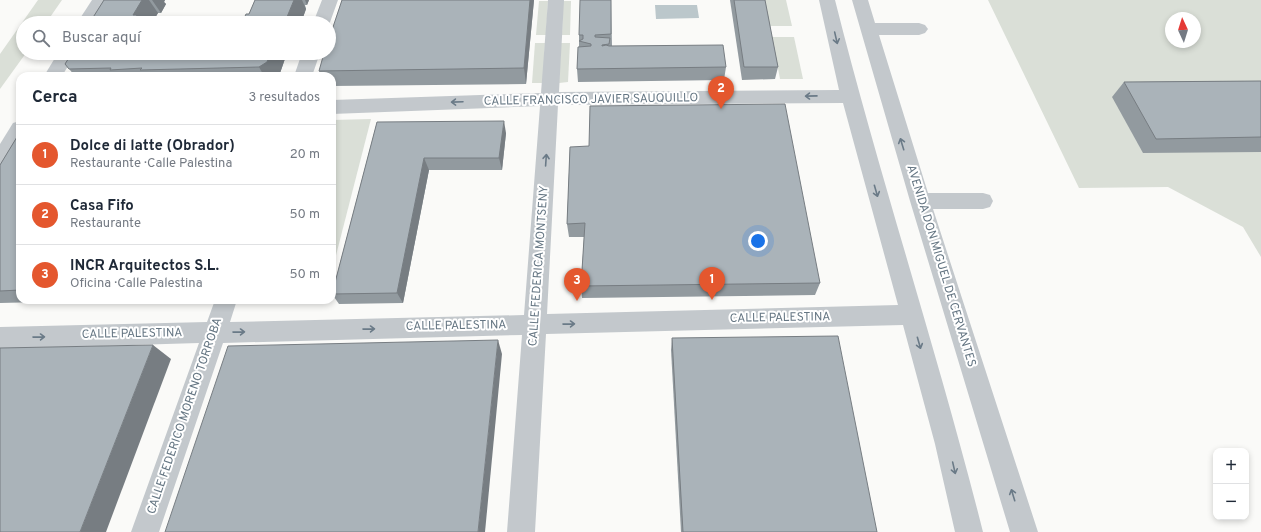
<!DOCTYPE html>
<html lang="es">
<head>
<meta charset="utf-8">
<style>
	:root { --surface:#fff; --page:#f6f6f7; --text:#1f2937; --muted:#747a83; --line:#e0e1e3; --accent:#e4572e }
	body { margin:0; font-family:Overpass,sans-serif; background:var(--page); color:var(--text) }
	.controls { position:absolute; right:12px; bottom:12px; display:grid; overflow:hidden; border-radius:8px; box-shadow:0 2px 6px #0003 }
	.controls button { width:36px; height:36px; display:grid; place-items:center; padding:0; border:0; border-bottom:1px solid var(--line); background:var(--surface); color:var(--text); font:20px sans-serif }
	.compass { position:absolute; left:1165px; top:12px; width:36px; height:36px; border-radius:50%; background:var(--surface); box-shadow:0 2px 6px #0003; rotate:356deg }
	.you { position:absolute; left:758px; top:241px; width:14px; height:14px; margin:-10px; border:3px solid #fff; border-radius:50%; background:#1a73e8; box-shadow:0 0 0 6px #1a73e833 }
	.badge { display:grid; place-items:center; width:26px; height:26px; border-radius:50%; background:var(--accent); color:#fff; font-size:13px; font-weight:700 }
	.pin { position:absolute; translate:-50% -33px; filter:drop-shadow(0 1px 2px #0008) }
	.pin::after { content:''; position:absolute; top:21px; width:14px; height:12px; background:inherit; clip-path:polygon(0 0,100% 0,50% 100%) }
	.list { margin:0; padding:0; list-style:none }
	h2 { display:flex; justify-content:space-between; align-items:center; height:52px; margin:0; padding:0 16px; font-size:17px }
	h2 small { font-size:13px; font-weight:400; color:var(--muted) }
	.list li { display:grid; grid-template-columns:26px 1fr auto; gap:12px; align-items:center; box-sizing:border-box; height:60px; padding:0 16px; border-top:1px solid var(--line) }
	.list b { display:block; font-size:15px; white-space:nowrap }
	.list p { margin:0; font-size:13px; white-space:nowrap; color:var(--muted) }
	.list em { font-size:13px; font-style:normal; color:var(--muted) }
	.icon { flex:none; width:22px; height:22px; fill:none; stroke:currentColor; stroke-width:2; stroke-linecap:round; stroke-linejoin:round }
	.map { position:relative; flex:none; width:1261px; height:532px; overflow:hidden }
	.search { position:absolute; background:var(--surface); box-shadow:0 2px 6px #0003; left:16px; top:16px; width:320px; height:44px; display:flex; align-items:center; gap:10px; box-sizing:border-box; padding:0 14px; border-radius:22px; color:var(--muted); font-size:15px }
	.panel { position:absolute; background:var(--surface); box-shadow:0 2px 6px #0003; left:16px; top:72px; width:320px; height:232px; border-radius:12px }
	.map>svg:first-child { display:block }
	.green { fill:#dadfd7; fill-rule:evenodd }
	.water { fill:#bbc7cb }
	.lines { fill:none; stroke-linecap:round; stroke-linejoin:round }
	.minor { fill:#c3c8cc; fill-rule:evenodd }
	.wall { fill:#929a9f }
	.shaded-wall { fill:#777d82 }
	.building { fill:#aab3b9; stroke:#777d82 }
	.oneway { stroke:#6a7a87 }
	.labels { text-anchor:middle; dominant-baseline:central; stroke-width:4; stroke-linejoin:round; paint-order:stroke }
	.street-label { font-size:12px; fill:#657683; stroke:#fff }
</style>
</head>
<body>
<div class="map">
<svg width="1261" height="532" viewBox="0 0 1261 532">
	<rect width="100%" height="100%" fill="#fafaf8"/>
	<g class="green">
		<path d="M38,0h24l-16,23h-23v30h3l-26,36v-35z"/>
		<path d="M765,0h21l6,26h-22z"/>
		<path d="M988,0h273v257l-18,-30 -75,-40 -89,1zM1171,18h24v24h-24z"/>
		<path d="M539,1h9l-2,34h-10z"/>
		<path d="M563,1h8l-1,34h-8z"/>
		<path d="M772,37h22l9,42h-23z"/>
		<path d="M535,43h10l-2,40h-11z"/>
		<path d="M561,43h9l-2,39 -9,1z"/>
		<path d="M371,119l-39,152v-151z"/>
	</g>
	<path class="water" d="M655,5h42l2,13 -43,1z"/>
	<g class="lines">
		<g class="minor">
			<path d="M92,0h16l-13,23h-18z"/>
			<path d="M322,0h16l-9,25v-2h-16z"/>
			<path d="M548,0h16l-5,92 280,-2 -20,-90h16c45,179 103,353 148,532h-28l-20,-88 -32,-119 -357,9 -11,198h-28l15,-197 -299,8 -64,189h-28l68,-189 -199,6v-22l207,-5 8,-22h22l-7,22 294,-7 16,-209 -208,8v-14l209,-7zM843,103l55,202 -351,9 11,-209z"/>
			<path d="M852,0h16l7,23h44l6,2 3,4 -3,4 -6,2h-40l49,158h55l7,2 3,6 -3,6 -7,2h-50l105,323h-28l-100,-331z"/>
			<path d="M58,53h18l-14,23h-18z"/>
			<path d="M302,53h18l-8,23h-18z"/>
			<path d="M20,121v23l-13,21 -7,2v-23l13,-21z"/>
		</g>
	</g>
	<g class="wall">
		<path d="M104,0h61l-1,2 2,2 -5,9h-3l-6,10h-63h3l1,-2 -1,-2z"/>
		<path d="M255,0h54l-2,5h-2l1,4 -5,14h-59l7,-9z"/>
		<path d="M342,0h192l-8,84 -194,2v-10h-11l-2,-5z"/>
		<path d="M611,0l1,46 114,21 -2,13 -146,2 -1,-13 2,-22v-12z"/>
		<path d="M730,0h35l13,67 -3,12 -33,1z"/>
		<path d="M72,53h217v1l-2,-1 -8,23h-204l-10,-12z"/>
		<path d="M1261,81v71l-118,1 -31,-56 12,-15z"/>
		<path d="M377,122l129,11 -4,37h-73l-26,133 -64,1 -7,-10z"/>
		<path d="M20,132v168h102l-122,3v-138z"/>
		<path d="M570,147l250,136 -5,12 -233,3 -1,-12 3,-49h-15l-2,-13z"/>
		<path d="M672,338l205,194h-196l-10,-182z"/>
	</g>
	<g class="shaded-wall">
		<path d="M142,0h7l9,13 -6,10h-20l1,-8z"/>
		<path d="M152,0h13l-1,2 2,2 -5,9z"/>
		<path d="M294,0h8l4,9 -5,14h-11l-3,-6z"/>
		<path d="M305,0h4l-2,5z"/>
		<path d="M530,0h4l-8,84 -2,-16z"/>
		<path d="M284,17l4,6h-4l-1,-2z"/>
		<path d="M271,53h16l-8,23h-15l-5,-9z"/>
		<path d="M504,121l2,12 -4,37 -3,-12z"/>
		<path d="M424,158l5,12 -26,133 -6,-10z"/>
		<path d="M498,340l4,14 -17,178h-7z"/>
		<path d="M153,345l18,14 -65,173h-26z"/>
	</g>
	<g class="building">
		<path d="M104,0h38l-9,15h4l-5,8h-43h3l3,-4h-3z"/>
		<path d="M255,0h39l-7,17h-3l-1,4h2l-1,2h-42l4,-9h3z"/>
		<path d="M342,0h188l-6,68 -205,3 5,-18h5v-14z"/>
		<path d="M580,0h31v34l-16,1v2l15,1 -1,6 -7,1v1l4,-1 3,1 114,-1 3,22 -149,2 1,-22 13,-1v-2l-12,-3 4,-2v-4h-4z"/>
		<path d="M734,0h31l13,67h-34z"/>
		<path d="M72,53h199l-4,9 -8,5 -119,3 2,-2 -32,2 1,-2 -42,1 -4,-5z"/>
		<path d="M1261,81v56l-105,2 -32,-57z"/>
		<path d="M785,104l35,179 -239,3 4,-63 -18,1 3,-77 19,-1 1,-40z"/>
		<path d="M504,121l-5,37h-75l-27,135 -65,1 45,-172z"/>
		<path d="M20,132v158l-20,1v-126z"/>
		<path d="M838,336l39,196h-194l-11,-194z"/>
		<path d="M498,340l-20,192h-313l63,-186z"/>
		<path d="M153,345l-73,187h-80v-184z"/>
	</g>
	<defs><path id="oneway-shaft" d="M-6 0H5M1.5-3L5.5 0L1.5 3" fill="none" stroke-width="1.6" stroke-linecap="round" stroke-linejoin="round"/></defs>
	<g class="oneway">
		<use href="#oneway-shaft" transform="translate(836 38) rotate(77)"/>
		<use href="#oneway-shaft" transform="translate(811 96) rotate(179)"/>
		<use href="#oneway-shaft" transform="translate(457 102) rotate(178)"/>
		<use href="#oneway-shaft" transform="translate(902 144) rotate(-107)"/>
		<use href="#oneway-shaft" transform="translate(546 160) rotate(-86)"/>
		<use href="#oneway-shaft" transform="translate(876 191) rotate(74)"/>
		<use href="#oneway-shaft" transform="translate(569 324) rotate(-1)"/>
		<use href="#oneway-shaft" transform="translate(369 329) rotate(-1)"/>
		<use href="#oneway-shaft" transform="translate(239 332) rotate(-1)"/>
		<use href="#oneway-shaft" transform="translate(39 337) rotate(-1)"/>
		<use href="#oneway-shaft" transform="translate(919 343) rotate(74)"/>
		<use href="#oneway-shaft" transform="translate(954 468) rotate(77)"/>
		<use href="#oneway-shaft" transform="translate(1013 495) rotate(-107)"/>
	</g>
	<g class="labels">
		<g class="street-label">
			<text transform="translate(591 100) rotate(-1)">CALLE FRANCISCO JAVIER SAUQUILLO</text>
			<text transform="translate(539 266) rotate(-86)">CALLE FEDERICA MONTSENY</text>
			<text transform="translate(941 266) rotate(73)">AVENIDA DON MIGUEL DE CERVANTES</text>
			<text transform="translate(780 318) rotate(-1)">CALLE PALESTINA</text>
			<text transform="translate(456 326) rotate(-1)">CALLE PALESTINA</text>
			<text transform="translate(132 334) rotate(-1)">CALLE PALESTINA</text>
			<text transform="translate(185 416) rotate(-71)">CALLE FEDERICO MORENO TORROBA</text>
		</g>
	</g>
</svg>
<div class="controls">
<button>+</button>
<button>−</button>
</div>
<svg class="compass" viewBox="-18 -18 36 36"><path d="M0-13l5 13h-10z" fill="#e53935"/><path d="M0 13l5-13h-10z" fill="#747a83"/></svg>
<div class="you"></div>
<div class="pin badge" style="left:712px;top:300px">1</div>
<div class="pin badge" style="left:721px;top:109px">2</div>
<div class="pin badge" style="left:577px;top:301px">3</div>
<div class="search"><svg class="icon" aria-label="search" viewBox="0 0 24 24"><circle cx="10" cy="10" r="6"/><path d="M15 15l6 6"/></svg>Buscar aquí</div>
<section class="panel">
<h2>Cerca<small>3 resultados</small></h2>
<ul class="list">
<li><span class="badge">1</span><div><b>Dolce di latte (Obrador)</b><p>Restaurante · Calle Palestina</p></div><em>20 m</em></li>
<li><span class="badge">2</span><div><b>Casa Fifo</b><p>Restaurante</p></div><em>50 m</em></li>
<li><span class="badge">3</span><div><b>INCR Arquitectos S.L.</b><p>Oficina · Calle Palestina</p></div><em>50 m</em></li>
</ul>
</section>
</div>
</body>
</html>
